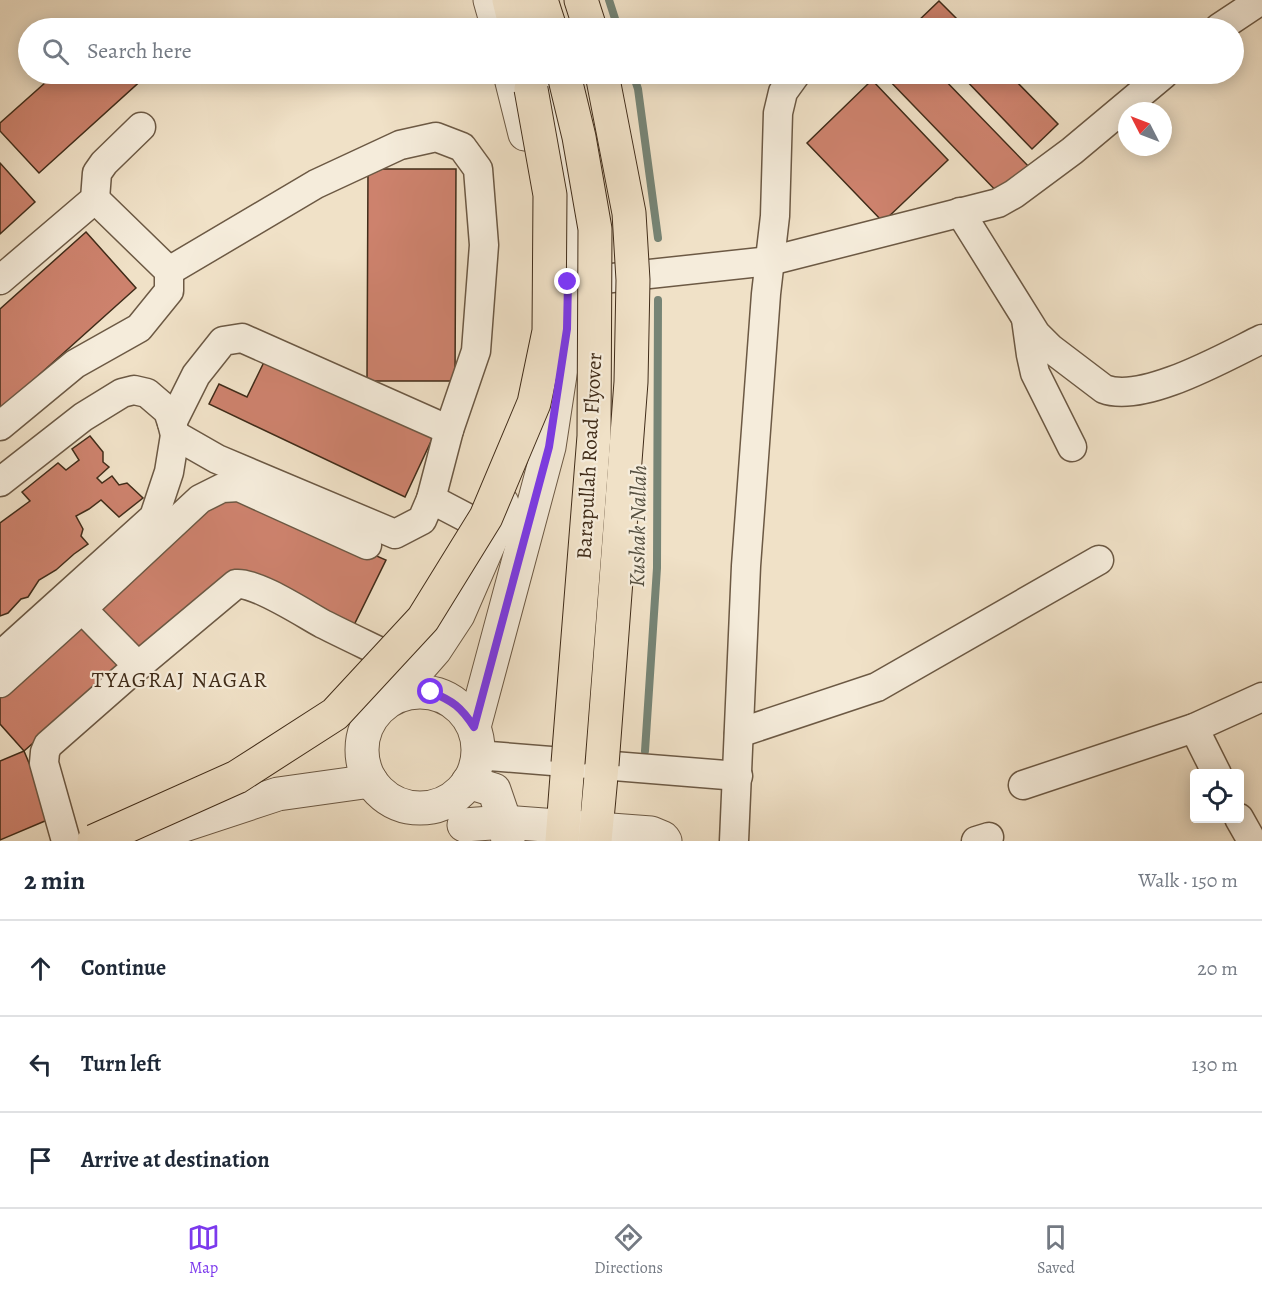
<!DOCTYPE html>
<html lang="en">
<head>
<meta charset="utf-8">
<style>
	:root { --surface:#fff; --page:#f2f2f3; --text:#1f2937; --muted:#747a83; --line:#e0e1e3; --accent:#7c3aed }
	body { margin:0; font-family:Alegreya,serif; background:var(--page); color:var(--text) }
	.controls { position:absolute; right:18px; bottom:18px; display:grid; overflow:hidden; border-radius:6px; box-shadow:0 3px 15px #0003 }
	.controls button { width:54px; height:54px; display:grid; place-items:center; padding:0; border:0; border-bottom:2px solid var(--line); background:var(--surface); color:var(--text); font:30px sans-serif }
	.compass { position:absolute; left:1118px; top:102px; width:54px; height:54px; border-radius:50%; background:var(--surface); box-shadow:0 3px 15px #0003; rotate:312deg }
	.stop { position:absolute; width:18px; height:18px; margin:-14px; border:4px solid #7c3aed; border-radius:50%; background:#fff }
	.stop.end { background:#7c3aed; border-color:#fff; box-shadow:0 2px 6px #0008 }
	.list { margin:0; padding:0; list-style:none }
	h2 { display:flex; justify-content:space-between; align-items:center; height:78px; margin:0; padding:0 24px; font-size:26px }
	h2 small { font-size:20px; font-weight:400; color:var(--muted) }
	.list li { display:grid; grid-template-columns:39px 1fr auto; gap:18px; align-items:center; box-sizing:border-box; height:96px; padding:0 24px; border-top:2px solid var(--line) }
	.list b { display:block; font-size:22px; white-space:nowrap }
	.list em { font-size:20px; font-style:normal; color:var(--muted) }
	.icon { flex:none; width:33px; height:33px; fill:none; stroke:currentColor; stroke-width:2; stroke-linecap:round; stroke-linejoin:round }
	.map { position:relative; flex:none; width:1262px; height:841px; overflow:hidden }
	.search { position:absolute; background:var(--surface); box-shadow:0 3px 15px #0003; left:18px; right:18px; top:18px; height:66px; display:flex; align-items:center; gap:15px; box-sizing:border-box; padding:0 21px; border-radius:33px; color:var(--muted); font-size:22px }
	.sheet { height:366px; background:var(--surface) }
	nav { display:flex; justify-content:space-around; align-items:center; box-sizing:border-box; height:84px; border-top:2px solid var(--line); background:var(--surface); font-size:16px; color:var(--muted) }
	nav a { display:grid; justify-items:center; gap:3px }
	nav .on { color:var(--accent) }
	.map>svg:first-child { display:block }
	.lines { fill:none; stroke-linecap:round; stroke-linejoin:round }
	.stream { stroke:#768475; stroke-width:8 }
	.building { fill:#cd826d; stroke:#402c19; stroke-width:1.5 }
	.minor-casing { stroke:#6c5944; stroke-width:31 }
	.tertiary-casing { stroke:#6c5944; stroke-width:35 }
	.trunk-casing { stroke:#402c19; stroke-width:35 }
	.minor { stroke:#f5ecdb; stroke-width:28 }
	.tertiary { stroke:#f5ecdb; stroke-width:33 }
	.trunk { stroke:#f0e1c7; stroke-width:33 }
	.trunk-bridge-casing { stroke:#402c19; stroke-width:35; stroke-linecap:butt }
	.trunk-bridge { stroke:#f0e1c7; stroke-width:33 }
	.route { stroke:#7c3aed; stroke-width:8 }
	.labels { text-anchor:middle; dominant-baseline:central; stroke-width:4.5; stroke-linejoin:round; paint-order:stroke }
	.street-label { font-size:21px; fill:#402c19; stroke:#f5ecdb }
	.water-label { font-size:22px; font-style:italic; fill:#565040; stroke:#f5ecdb }
	.neighbourhood-label { font-size:22px; letter-spacing:1.5px; fill:#402c19; stroke:#f5ecdb }
</style>
</head>
<body>
<div class="map">
<svg width="1262" height="841" viewBox="0 0 1262 841">
	<rect width="100%" height="100%" fill="#f0e1c7"/>
	<filter id="stains"><feTurbulence type="fractalNoise" baseFrequency=".00333" numOctaves="4"/><feColorMatrix values="0 0 0 0 .2 0 0 0 0 .09 0 0 0 0 .02 0 0 0 .5 -.17"/></filter>
	<radialGradient id="worn" r=".72"><stop offset=".6" stop-color="#630" stop-opacity="0"/><stop offset="1" stop-color="#630" stop-opacity=".3"/></radialGradient>
	<g class="lines">
		<g class="stream">
			<path d="M609,0l9,28"/>
			<path d="M633,74l5,15 20,149"/>
			<path d="M645,751l12,-183 1,-268"/>
		</g>
	</g>
	<g class="building">
		<path d="M939,1l27,27h-49l-3,-3z"/>
		<path d="M55,74h88l3,2 -107,97 -39,-42v-8z"/>
		<path d="M883,74h56l94,97 -29,28z"/>
		<path d="M960,74h49l49,50 -26,25z"/>
		<path d="M872,80l76,80 -65,62 -76,-79z"/>
		<path d="M0,163l35,39 -35,32z"/>
		<path d="M368,169h88l-1,212h-88z"/>
		<path d="M86,232l50,56 -136,122v-101z"/>
		<path d="M266,358l167,79 -28,60 -196,-93 10,-20 28,13z"/>
		<path d="M90,436l13,16v10l6,5 -12,11 5,5 10,-7 7,9 8,-2 16,15 -24,19 -18,-17 -12,9 -13,7 7,13 -2,7 7,8 -14,10 -18,16 -17,10 -11,17 -7,2 -13,14 -8,3v-93l30,-22 -8,-9 36,-29 8,7 13,-10 -7,-11z"/>
		<path d="M232,493l154,67 -32,65 -125,-49 -93,82 -45,-53 114,-103z"/>
		<path d="M81,616l42,48 -99,87 -24,-27v-36z"/>
		<path d="M24,751l28,67 -52,22v-79z"/>
	</g>
	<g class="lines">
		<defs>
			<g id="minor">
				<path d="M1219,28l42,-28"/>
				<path d="M960,212l76,122 14,14 54,41c39,15 121,-32 158,-50"/>
				<path d="M169,271l147,-87 84,-39 36,-8 26,10 16,22 6,76 -8,106 -27,79 -18,69 -9,21 -27,14 -178,-75 -42,-24"/>
				<path d="M0,280l95,-81 2,-26 7,-10 37,-36"/>
				<path d="M575,282l195,-21 228,-58 16,-9 58,-43 92,-77"/>
				<path d="M1026,319l5,36 4,18 37,74"/>
				<path d="M172,423l24,-48 27,-34 19,-3 207,92"/>
				<path d="M0,426l75,-62 64,-36 30,-37v-20l-74,-72"/>
				<path d="M0,482l83,-65 39,-24 12,-3 13,3 21,18 4,12 3,12 -6,37 -15,45 -154,139"/>
				<path d="M431,499l63,33"/>
				<path d="M138,666l-56,-57 118,-110 22,-11 17,-1 128,58"/>
				<path d="M0,683l82,-74"/>
				<path d="M1194,728l23,46"/>
				<path d="M739,733l138,-46 222,-127"/>
				<path d="M477,755l261,21"/>
				<path d="M1023,785l171,-57 68,-31"/>
				<path d="M1239,818l13,23"/>
				<path d="M66,841l-22,-78 1,-11 3,-7 90,-79 98,-82c20,-2 67,29 87,40 28,14 56,27 84,41"/>
				<path d="M734,841l12,-275 20,-272 9,-78 3,-103 5,-21 13,-18"/>
				<path d="M976,841l13,-4"/>
			</g>
			<g id="tertiary">
				<path d="M490,0l8,28"/>
				<path d="M510,74l15,60"/>
				<circle cx="420" cy="750" r="58"/>
				<path d="M393,698l42,-48 23,-35 36,-83 8,-29"/>
				<path d="M474,727l75,-280 18,-118v-132l-4,-46 -17,-77"/>
				<path d="M468,782l26,8 11,32 3,19"/>
				<path d="M464,825l41,-3 146,11 12,5 2,3"/>
				<path d="M142,841l33,-13 103,-34 93,-13"/>
			</g>
			<g id="trunk">
				<path d="M509,0l7,28"/>
				<path d="M541,0l9,28"/>
				<path d="M581,0l9,28"/>
				<path d="M562,841l6,-78"/>
				<path d="M595,841l7,-76"/>
			</g>
		</defs>
		<use href="#minor" class="minor-casing"/>
		<use href="#tertiary" class="tertiary-casing"/>
		<use href="#trunk" class="trunk-casing"/>
		<use href="#minor" class="minor"/>
		<use href="#tertiary" class="tertiary"/>
		<use href="#trunk" class="trunk"/>
		<defs>
			<g id="trunk-bridge">
				<path d="M565,79l14,58 16,92 -1,207 -26,327"/>
				<path d="M602,765l29,-383 2,-102 -4,-67 -27,-139"/>
				<path d="M94,841l143,-64 98,-63 88,-95 63,-102 48,-114 15,-72 1,-136 -19,-106"/>
			</g>
		</defs>
		<use href="#trunk-bridge" class="trunk-bridge-casing"/>
		<use href="#trunk-bridge" class="trunk-bridge"/>
	</g>
	<g class="lines">
		<path class="route" d="M431,692c22,9 30,15 43,35l75,-280 18,-118 1,-47"/>
	</g>
	<g class="labels">
		<g class="street-label">
			<text transform="translate(589 456) rotate(-87)">Barapullah Road Flyover</text>
		</g>
		<g class="water-label">
			<text transform="translate(638 526) rotate(-89)">Kushak Nallah</text>
		</g>
		<g class="neighbourhood-label">
			<text x="180" y="680">TYAGRAJ NAGAR</text>
		</g>
	</g>
	<rect width="100%" height="100%" filter="url(#stains)"/>
	<rect width="100%" height="100%" fill="url(#worn)"/>
</svg>
<div class="controls">
<button><svg class="icon" aria-label="locate" viewBox="0 0 24 24"><circle cx="12" cy="12" r="6"/><path d="M12 2v4M12 18v4M2 12h4M18 12h4"/></svg></button>
</div>
<svg class="compass" viewBox="-18 -18 36 36"><path d="M0-13l5 13h-10z" fill="#e53935"/><path d="M0 13l5-13h-10z" fill="#747a83"/></svg>
<div class="stop" style="left:431px;top:692px"></div>
<div class="stop end" style="left:568px;top:282px"></div>
<div class="search"><svg class="icon" aria-label="search" viewBox="0 0 24 24"><circle cx="10" cy="10" r="6"/><path d="M15 15l6 6"/></svg>Search here</div>
</div>
<section class="sheet">
<h2>2 min<small>Walk · 150 m</small></h2>
<ul class="list">
<li><svg class="icon" aria-label="ahead" viewBox="0 0 24 24"><path d="M12 20V5M6 11l6-6 6 6"/></svg><div><b>Continue</b></div><em>20 m</em></li>
<li><svg class="icon" aria-label="left" viewBox="0 0 24 24"><path d="M17 20v-9H6M10 6l-5 5 5 5"/></svg><div><b>Turn left</b></div><em>130 m</em></li>
<li><svg class="icon" aria-label="arrive" viewBox="0 0 24 24"><path d="M6 21V4h12l-3 4 3 4H6"/></svg><div><b>Arrive at destination</b></div></li>
</ul>
</section>
<nav>
<a class="on"><svg class="icon" aria-label="map" viewBox="0 0 24 24"><path d="M3 6l6-2 6 2 6-2v14l-6 2-6-2-6 2zM9 4v14M15 6v14"/></svg>Map</a>
<a><svg class="icon" aria-label="directions" viewBox="0 0 24 24"><path d="M12 3l9 9-9 9-9-9zM9 14v-3h6M13 9l2 2-2 2"/></svg>Directions</a>
<a><svg class="icon" aria-label="saved" viewBox="0 0 24 24"><path d="M7 4h10v16l-5-4-5 4z"/></svg>Saved</a>
</nav>
</body>
</html>
